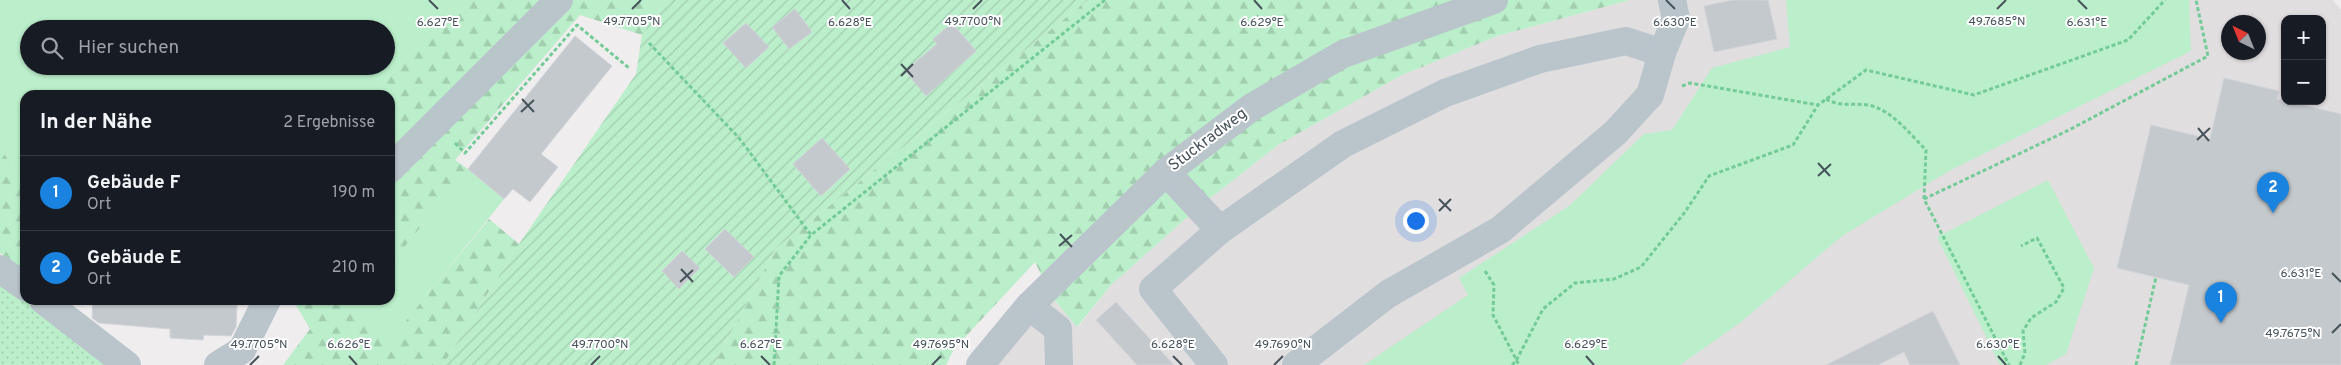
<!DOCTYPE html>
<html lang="de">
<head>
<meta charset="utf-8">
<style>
	:root { --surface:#171b24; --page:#20242c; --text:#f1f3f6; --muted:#9ea1a6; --line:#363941; --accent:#1983df }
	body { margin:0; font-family:Overpass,sans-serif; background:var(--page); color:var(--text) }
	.controls { position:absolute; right:15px; top:15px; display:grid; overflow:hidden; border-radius:10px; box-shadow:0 1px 4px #0004 }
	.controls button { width:45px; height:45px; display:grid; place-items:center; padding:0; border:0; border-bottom:1px solid var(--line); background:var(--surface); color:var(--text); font:25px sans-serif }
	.compass { position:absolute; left:2221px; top:15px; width:45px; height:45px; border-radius:50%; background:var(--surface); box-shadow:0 1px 4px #0004; rotate:317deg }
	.you { position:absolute; left:1415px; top:220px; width:18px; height:18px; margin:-12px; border:4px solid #fff; border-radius:50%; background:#1a73e8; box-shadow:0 0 0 8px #1a73e833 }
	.badge { display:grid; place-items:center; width:32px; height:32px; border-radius:50%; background:var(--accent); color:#fff; font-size:16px; font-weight:700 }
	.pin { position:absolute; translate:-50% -41px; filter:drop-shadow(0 1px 2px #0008) }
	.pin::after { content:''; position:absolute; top:26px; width:18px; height:15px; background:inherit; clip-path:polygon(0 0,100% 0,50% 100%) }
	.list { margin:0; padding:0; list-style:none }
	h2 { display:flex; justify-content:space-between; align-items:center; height:65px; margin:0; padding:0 20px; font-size:21px }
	h2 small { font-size:16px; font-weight:400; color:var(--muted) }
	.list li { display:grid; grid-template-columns:32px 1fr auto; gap:15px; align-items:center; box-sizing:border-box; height:75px; padding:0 20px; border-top:1px solid var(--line) }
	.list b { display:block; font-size:19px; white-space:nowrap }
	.list p { margin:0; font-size:16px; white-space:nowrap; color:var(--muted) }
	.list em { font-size:16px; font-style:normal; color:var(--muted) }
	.icon { flex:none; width:28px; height:28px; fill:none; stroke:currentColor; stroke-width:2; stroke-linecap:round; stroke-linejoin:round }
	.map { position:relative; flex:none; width:2341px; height:365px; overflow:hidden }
	.search { position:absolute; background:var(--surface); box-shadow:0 1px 4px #0004; left:20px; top:20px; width:375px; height:55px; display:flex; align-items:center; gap:12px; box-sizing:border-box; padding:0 18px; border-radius:28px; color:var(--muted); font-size:19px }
	.panel { position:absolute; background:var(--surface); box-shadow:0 1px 4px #0004; left:20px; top:90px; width:375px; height:215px; border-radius:15px }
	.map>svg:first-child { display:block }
	.education { fill:#e1dee0; fill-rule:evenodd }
	.grass { fill:url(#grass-dots) }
	.forest { fill:url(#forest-firs) }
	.park { fill:#bbeeca; fill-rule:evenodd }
	.garden { fill:url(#garden-furrows) }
	.building { fill:#c4c9cd; stroke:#d1d4d9 }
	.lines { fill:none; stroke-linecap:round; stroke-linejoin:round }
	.path { stroke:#73cc97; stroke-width:3; stroke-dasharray:4 2.5; stroke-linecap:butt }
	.minor { stroke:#b9c4cb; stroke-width:28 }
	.ticks { fill:none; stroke:#46535b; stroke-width:2 }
	.labels { text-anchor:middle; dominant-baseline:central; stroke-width:4; stroke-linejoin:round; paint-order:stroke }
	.street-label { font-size:16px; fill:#46535b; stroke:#fff }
	.ticks-label { font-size:12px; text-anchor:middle; fill:#46535b; stroke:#fff; stroke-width:4; stroke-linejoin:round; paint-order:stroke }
</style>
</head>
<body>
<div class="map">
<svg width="2341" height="365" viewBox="0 0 2341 365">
	<defs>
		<pattern id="grass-dots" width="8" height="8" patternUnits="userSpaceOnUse" patternTransform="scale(1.25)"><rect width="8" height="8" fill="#bbeeca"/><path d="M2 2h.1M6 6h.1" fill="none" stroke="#a2ceb0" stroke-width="1.8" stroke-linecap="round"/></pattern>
		<pattern id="forest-firs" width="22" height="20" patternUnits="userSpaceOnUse" patternTransform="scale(1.25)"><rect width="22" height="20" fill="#bbeeca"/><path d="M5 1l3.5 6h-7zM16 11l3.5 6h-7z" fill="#a2ceb0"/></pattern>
		<pattern id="garden-furrows" width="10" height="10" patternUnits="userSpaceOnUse" patternTransform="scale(1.25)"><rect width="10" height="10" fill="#bbeeca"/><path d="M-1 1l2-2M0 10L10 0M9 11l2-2" fill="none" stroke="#a2ceb0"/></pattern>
	</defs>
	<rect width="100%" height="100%" fill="#f0edee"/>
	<path class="education" d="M1630,0h703l8,10v355h-1344l55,-68 26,30 33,-42 88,-78 79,-62 122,-69 97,-40zM2285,19h37v82h-37zM2228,22h30v30h-30z"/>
	<path class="grass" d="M0,279l112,86h-112z"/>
	<g class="forest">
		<path d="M463,0h202l-23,35 -62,-20 -125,145 13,9 -78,96v-170h-19z"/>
		<path d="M1088,0h542l-133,36 -97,40 -122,69 -79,62 -88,78 -34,42 -25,-30 -17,-35 -81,87 -8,16h-232l61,-116z"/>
		<path d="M0,147l25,38v87l-25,-19z"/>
		<path d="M489,219l30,25 -76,121h-160l27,-36 -17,-29h69l-10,12 37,29z"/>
	</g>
	<g class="park">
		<path d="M0,0h463l-92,95h-346v90l-25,-38zM29,29h357v37h-357z"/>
		<path d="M1786,0h403l2,51 -242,120 -107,65 -101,86 -61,43h-316l104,-70 -9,-17 110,-72 75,-72 28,-4 40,-62 78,-21z"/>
		<path d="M468,169l36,30 -115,143 -37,-30 10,-12h28v-35z"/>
		<path d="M2048,180l46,88 -28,86 -20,11h-46l-63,-128z"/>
	</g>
	<path class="garden" d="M665,0h423l-313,249 -61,116h-271l76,-121 117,-170 6,-39z"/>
	<g class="building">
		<path d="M1733,0h35l9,39 -63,13 -10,-46z"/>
		<path d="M795,9l17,23 -23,17 -17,-22z"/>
		<path d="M746,23l23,24 -23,21 -23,-25z"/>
		<path d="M952,23l24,28 -50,45 -21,-25 32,-27 -4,-5z"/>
		<path d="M575,36l37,30 -71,88 17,13 -28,35 -17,-13 -9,10 -36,-30z"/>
		<path d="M2224,78l55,13 -2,8 64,15v251h-171l19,-80 -72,-17 34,-143 59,14z"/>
		<path d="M822,138l28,31 -29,27 -28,-32z"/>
		<path d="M725,229l29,28 -20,20 -29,-28z"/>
		<path d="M682,251l18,17 -21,21 -17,-18z"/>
		<path d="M93,300h115v3l29,2 -1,22 -5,9 -27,-1 -1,5 -33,-2v-9l-71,-6 -7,-5z"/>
		<path d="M1116,302l58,63h-37l-41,-45z"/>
		<path d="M1933,311l27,54h-50l-6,-13 -26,13h-52z"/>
	</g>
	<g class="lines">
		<g class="path">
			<path d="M649,43l90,95 72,97 294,-235"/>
			<path d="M1682,86l8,-3 128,22"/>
			<path d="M1826,99c14,8 27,4 42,6 23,4 42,29 58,45l-2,49 85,166"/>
			<path d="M455,143l10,10 112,-128 52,43"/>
			<path d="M1924,199l145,-69 139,-74 -12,-56"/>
			<path d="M1485,271l9,14 -1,30 26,50"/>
			<path d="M774,365l5,-89 32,-41"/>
			<path d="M1512,365l4,-4 27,-52 32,-26 39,-4 27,-12 44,-55 24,-36 84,-31 25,-40 48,-35 108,25 154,-55 37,-40"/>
			<path d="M2020,365l5,-12 -2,-22 8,-13 25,-16 8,-14 -27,-50 -16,8"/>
			<path d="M2136,365l20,-88"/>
		</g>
		<g class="minor">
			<path d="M390,169l169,-169"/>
			<path d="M1166,172l54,58"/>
			<path d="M0,269l25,18"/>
			<path d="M43,300l84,65"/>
			<path d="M1029,306l29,23 1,36"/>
			<path d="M218,365l24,-15 25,-50"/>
			<path d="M980,365l49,-59 137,-134 86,-65 91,-53 151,-54"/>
			<path d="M1214,365l-61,-76 67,-59 123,-86 102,-51 95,-34 86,-18 36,12"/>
			<path d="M1296,365l92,-71 112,-64 115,-97 35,-38 12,-42 14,-34 -4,-19"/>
		</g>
	</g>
	<path class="ticks" d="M429,0l9,9M842,0l8,9M1254,0l8,9M1666,0l9,9M2078,0l9,9M632,9l9,-9M973,9l9,-9M1997,9l9,-9M901,64l12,13M901,76l12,-12M522,99l12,13M521,112l13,-12M2198,128l11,13M2197,140l13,-12M1818,163l12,13M1818,176l13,-12M1439,199l12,12M1439,211l12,-12M1060,234l12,13M1059,246l13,-11M681,269l12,13M2332,273l9,9M680,282l13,-12M2332,333l9,-9M349,356l8,9M761,356l9,9M1173,356l9,9M1586,356l8,9M1998,356l8,9M250,365l9,-9M591,365l9,-9M932,365l9,-9M1274,365l9,-9"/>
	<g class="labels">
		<g class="street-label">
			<text transform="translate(1208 140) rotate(-37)">Stuckradweg</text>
		</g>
	</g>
	<g class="ticks-label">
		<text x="632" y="25">49.7705°N</text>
		<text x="1997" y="25">49.7685°N</text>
		<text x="973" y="25">49.7700°N</text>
		<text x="438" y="26">6.627°E</text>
		<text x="850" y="26">6.628°E</text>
		<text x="1262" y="26">6.629°E</text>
		<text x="2087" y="26">6.631°E</text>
		<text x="1675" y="26">6.630°E</text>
		<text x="2301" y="277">6.631°E</text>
		<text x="2293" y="337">49.7675°N</text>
		<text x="349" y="348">6.626°E</text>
		<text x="761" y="348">6.627°E</text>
		<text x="1173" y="348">6.628°E</text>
		<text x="1586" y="348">6.629°E</text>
		<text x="1998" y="348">6.630°E</text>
		<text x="259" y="348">49.7705°N</text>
		<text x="600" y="348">49.7700°N</text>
		<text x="941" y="348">49.7695°N</text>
		<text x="1283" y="348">49.7690°N</text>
	</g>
</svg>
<div class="controls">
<button>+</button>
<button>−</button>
</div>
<svg class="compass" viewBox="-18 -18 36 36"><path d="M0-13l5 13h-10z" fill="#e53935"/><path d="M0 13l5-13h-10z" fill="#9ea1a6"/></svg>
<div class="you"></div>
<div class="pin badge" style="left:2221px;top:323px">1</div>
<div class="pin badge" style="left:2273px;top:213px">2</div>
<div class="search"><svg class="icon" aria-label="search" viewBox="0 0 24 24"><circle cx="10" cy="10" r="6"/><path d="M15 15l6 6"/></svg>Hier suchen</div>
<section class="panel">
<h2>In der Nähe<small>2 Ergebnisse</small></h2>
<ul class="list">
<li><span class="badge">1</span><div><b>Gebäude F</b><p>Ort</p></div><em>190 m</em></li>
<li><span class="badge">2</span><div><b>Gebäude E</b><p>Ort</p></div><em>210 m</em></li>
</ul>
</section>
</div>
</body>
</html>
